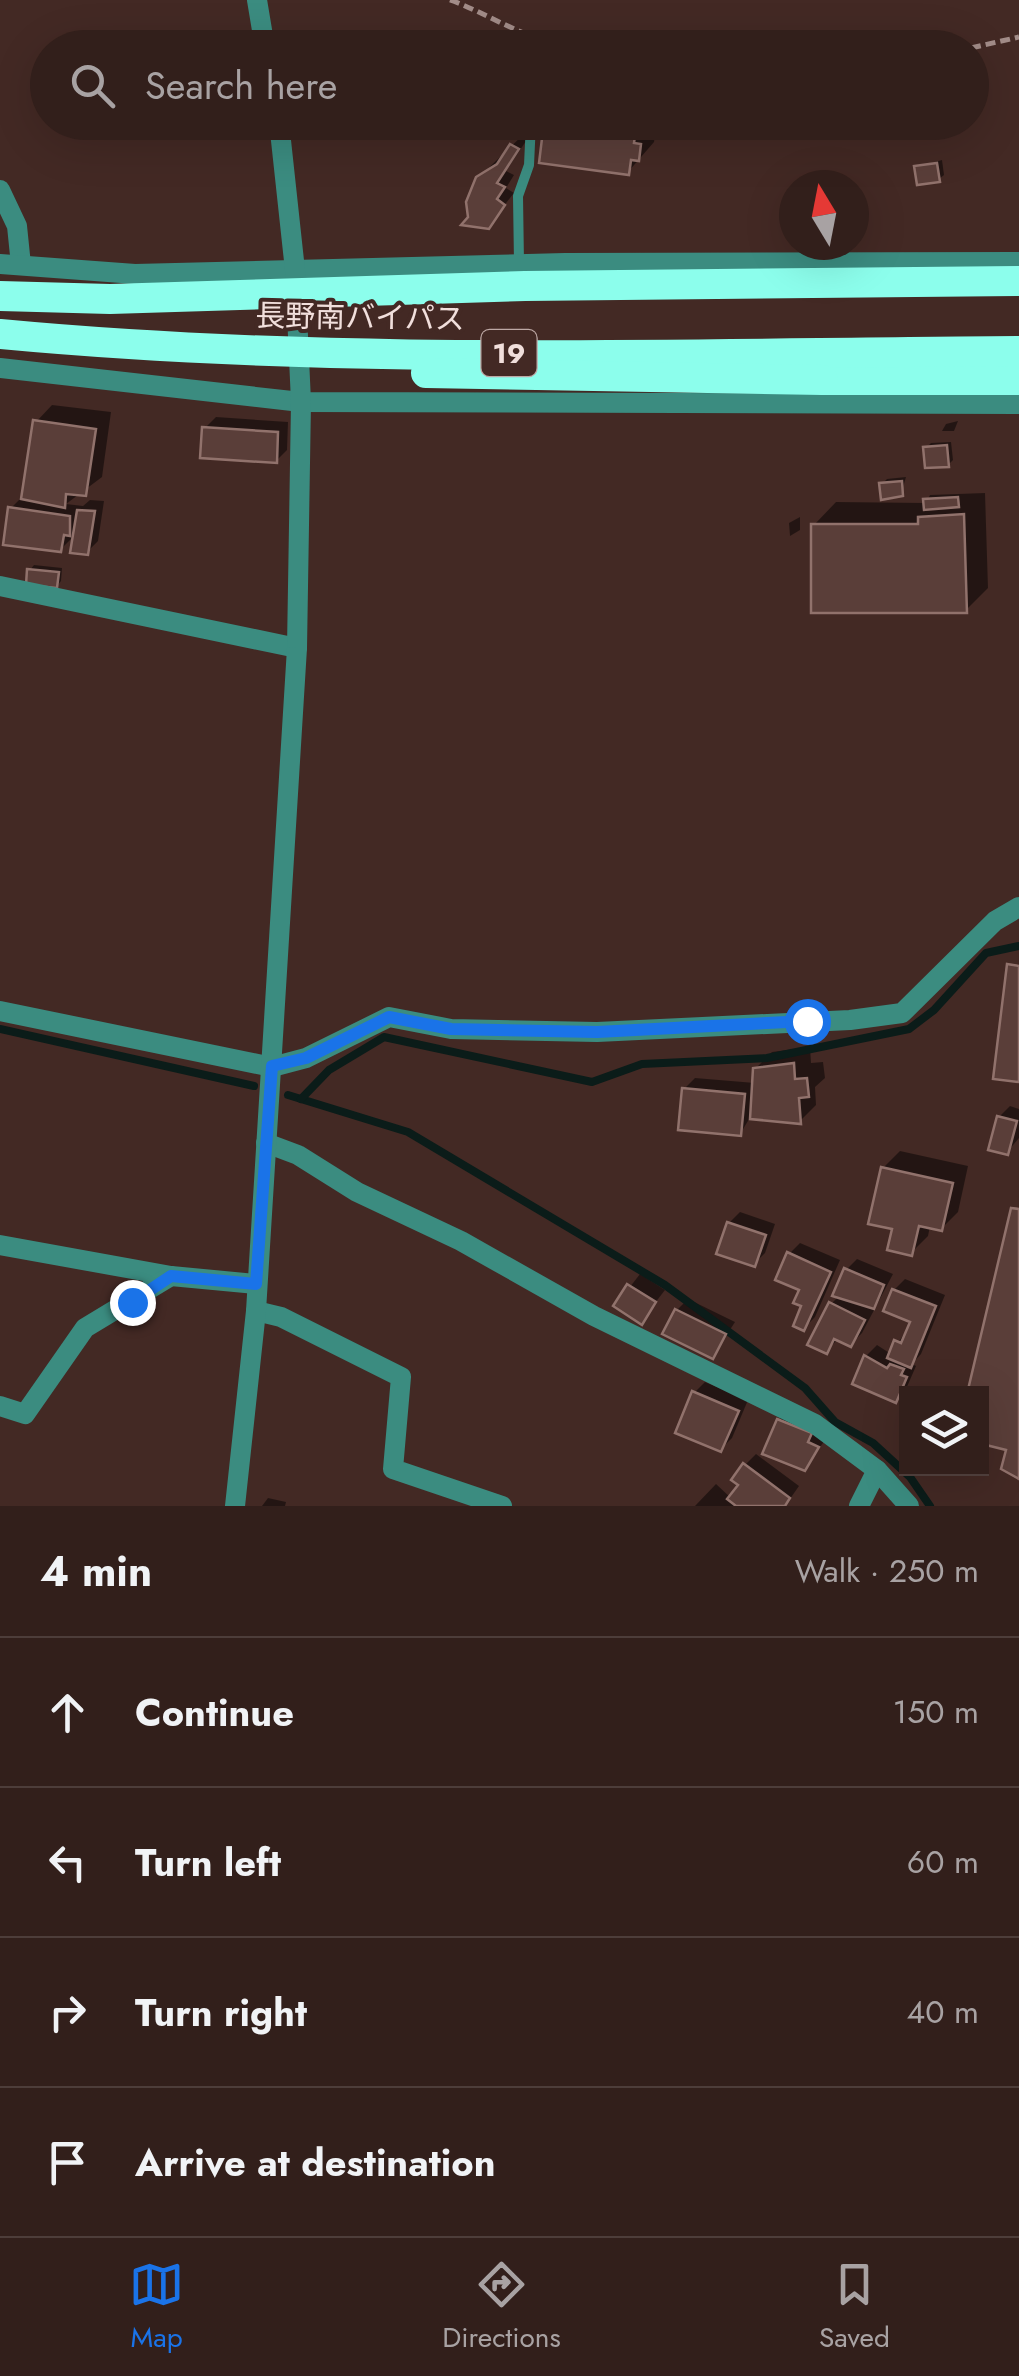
<!DOCTYPE html>
<html lang="en">
<head>
<meta charset="utf-8">
<style>
	:root { --surface:#321f1b; --page:#3d2c28; --text:#f1f3f6; --muted:#a8a2a3; --line:#4d3d3a; --accent:#1a73e8 }
	body { margin:0; font-family:Jost,"Noto Sans JP",sans-serif; background:var(--page); color:var(--text) }
	.controls { position:absolute; right:30px; bottom:30px; display:grid; overflow:hidden; border-radius:0px; box-shadow:0 10px 40px #0002 }
	.controls button { width:90px; height:90px; display:grid; place-items:center; padding:0; border:0; border-bottom:2px solid var(--line); background:var(--surface); color:var(--text); font:50px sans-serif }
	.compass { position:absolute; left:779px; top:170px; width:90px; height:90px; border-radius:50%; background:var(--surface); box-shadow:0 10px 40px #0002; rotate:350deg }
	.stop { position:absolute; width:30px; height:30px; margin:-22px; border:8px solid #1a73e8; border-radius:50%; background:#fff }
	.stop.end { background:#1a73e8; border-color:#fff; box-shadow:0 2px 10px #0008 }
	.list { margin:0; padding:0; list-style:none }
	h2 { display:flex; justify-content:space-between; align-items:center; height:130px; margin:0; padding:0 40px; font-size:42px }
	h2 small { font-size:32px; font-weight:400; color:var(--muted) }
	.list li { display:grid; grid-template-columns:65px 1fr auto; gap:30px; align-items:center; box-sizing:border-box; height:150px; padding:0 40px; border-top:2px solid var(--line) }
	.list b { display:block; font-size:38px; white-space:nowrap }
	.list em { font-size:32px; font-style:normal; color:var(--muted) }
	.icon { flex:none; width:55px; height:55px; fill:none; stroke:currentColor; stroke-width:2; stroke-linecap:round; stroke-linejoin:round }
	.map { position:relative; flex:none; width:1019px; height:1506px; overflow:hidden }
	.search { position:absolute; background:var(--surface); box-shadow:0 10px 40px #0002; left:30px; right:30px; top:30px; height:110px; display:flex; align-items:center; gap:25px; box-sizing:border-box; padding:0 35px; border-radius:55px; color:var(--muted); font-size:38px }
	.sheet { height:730px; background:var(--surface) }
	nav { display:flex; justify-content:space-around; align-items:center; box-sizing:border-box; height:140px; border-top:2px solid var(--line); background:var(--surface); font-size:28px; color:var(--muted) }
	nav a { display:grid; justify-items:center; gap:5px }
	nav .on { color:var(--accent) }
	.map>svg:first-child { display:block }
	.shadow { fill:#0007 }
	.lines { fill:none; stroke-linecap:round; stroke-linejoin:round }
	.stream { stroke:#0b1c19; stroke-width:8 }
	.building { fill:#5a3e39; stroke:#91726c; stroke-width:2.5 }
	.path { stroke:#a28c88; stroke-width:5; stroke-dasharray:10 5; stroke-linecap:butt }
	.lane { stroke:#3b8c80; stroke-width:10 }
	.street { stroke:#3b8c80; stroke-width:20 }
	.highway { stroke:#8cfeec; stroke-width:30 }
	.highway-bridge { stroke:#8cfeec; stroke-width:30 }
	.route { stroke:#1a73e8; stroke-width:12 }
	.labels { text-anchor:middle; dominant-baseline:central; stroke-width:8; stroke-linejoin:round; paint-order:stroke }
	.shield { fill:#432924; stroke:#bda8a5; stroke-width:2.5 }
	.shield-label { font-size:28px; font-weight:bold; fill:#f1dfdc }
	.street-label { font-size:30px; fill:#f1dfdc; stroke:#432924 }
</style>
</head>
<body>
<div class="map">
<svg width="1019" height="1506" viewBox="0 0 1019 1506">
	<rect width="100%" height="100%" fill="#432924"/>
	<g class="shadow">
		<path d="M547,122h103l-1,5 7,1 -2,14 -26,30z"/>
		<path d="M523,135l5,3 -22,33 8,4 -8,13 8,5 -26,33 -17,-8 7,-40z"/>
		<path d="M942,160l2,15 -5,4 -22,-12z"/>
		<path d="M52,405l59,7 -9,65 -36,27 17,2 7,-6 14,1 -6,40 -11,11 -11,-18 -16,16 -49,-42 11,-11 14,-75z"/>
		<path d="M216,417l72,5 -1,28 -11,11 -71,-33z"/>
		<path d="M958,421l-4,10h-12l4,-7z"/>
		<path d="M951,442l2,18 -5,5 -22,-17 5,-5z"/>
		<path d="M906,477l-5,17 -19,-10 5,-5z"/>
		<path d="M985,493l3,95 -22,22 -152,-85 22,-23 90,1 4,-8z"/>
		<path d="M800,517v13l-10,6 -1,-13z"/>
		<path d="M34,565l28,3 -1,13 -4,5 -27,-16z"/>
		<path d="M810,1047l1,16 12,-1 2,16 -10,9 1,18 -16,16 -49,-5 -11,18 -56,-45 11,-11 60,5v-14l17,-17z"/>
		<path d="M1010,1106l9,3v29l-12,14 -8,-35z"/>
		<path d="M900,1151l68,15 -10,46 -17,17 -11,-3 -2,10 -17,17 -16,-25 -12,-60z"/>
		<path d="M740,1212l35,12 -10,29 -11,11 -25,-41z"/>
		<path d="M800,1243l40,17 -25,57 -11,11 -2,-39 -13,-35z"/>
		<path d="M857,1259l36,15 -31,59 -11,11 -14,-4 -11,11 5,-47 8,-8 7,-26z"/>
		<path d="M640,1274l25,16 -24,31 -25,-16z"/>
		<path d="M905,1279l40,16 -24,59 -9,10 4,2 -10,23 -11,11 -40,-17 11,-27 11,-11 14,9 22,-34 -19,-30z"/>
		<path d="M688,1299l47,23 -22,34 -36,-46z"/>
		<path d="M705,1382l43,18 -16,38 -11,11 -27,-56z"/>
		<path d="M790,1409l38,27 -24,33 -38,-17 13,-32z"/>
		<path d="M756,1454l43,32 -14,20h-90l21,-22 15,14 10,-13 4,-20z"/>
		<path d="M268,1498l18,4 -1,4h-23z"/>
	</g>
	<g class="lines">
		<g class="stream">
			<path d="M0,1029l254,57"/>
			<path d="M288,1095l120,37 257,153 140,103 30,34 38,21 37,34 20,29"/>
			<path d="M301,1099l28,-29 55,-33 208,45 50,-18 125,-6 142,-29 25,-19 52,-57 33,-7"/>
		</g>
	</g>
	<g class="building">
		<path d="M544,122h86l-1,7h7l-2,14 7,1 -2,17 -8,-1 -2,15 -90,-12z"/>
		<path d="M510,144l9,5 -22,34 8,4 -8,12 8,6 -16,24 -28,-4 7,-8 -2,-15 10,-25 21,-13z"/>
		<path d="M937,163l3,19 -23,3 -3,-19z"/>
		<path d="M33,420l63,9 -10,67 -20,-2 -1,14 -44,-9z"/>
		<path d="M202,427l76,5 -1,31 -77,-5z"/>
		<path d="M947,445l2,22 -24,1 -2,-21z"/>
		<path d="M902,481l1,15 -22,4 -2,-17z"/>
		<path d="M958,497l1,10 -35,3 -1,-11z"/>
		<path d="M8,507l62,9v20l-6,-1 -3,17 -58,-7z"/>
		<path d="M77,510l18,1 -7,44 -18,-2z"/>
		<path d="M964,514l3,99h-156v-89h107v-7z"/>
		<path d="M27,569l32,3 -2,16 -31,-3z"/>
		<path d="M1007,964l12,2v116l-26,-3z"/>
		<path d="M794,1063l1,16 12,-1 2,19 -10,1 2,26 -51,-5 3,-51z"/>
		<path d="M682,1088l63,6 -4,42 -63,-6z"/>
		<path d="M997,1116l20,5 -9,34 -20,-5z"/>
		<path d="M881,1167l72,16 -11,48 -23,-5 -7,30 -25,-6 5,-21 -24,-5z"/>
		<path d="M1011,1208l8,1v270l-18,-10 5,-19 -24,-6v-50h-15z"/>
		<path d="M727,1222l39,13 -11,32 -39,-13z"/>
		<path d="M787,1252l44,20 -27,59 -11,-5 8,-20 -8,-3 6,-13 -24,-10z"/>
		<path d="M844,1268l40,17 -10,24 -42,-13z"/>
		<path d="M627,1284l29,18 -14,23 -29,-19z"/>
		<path d="M892,1289l44,17 -25,62 -24,-10 7,-18 7,3 9,-21 -27,-11z"/>
		<path d="M829,1302l36,18 -14,27 -17,-8 -7,15 -20,-9z"/>
		<path d="M675,1309l51,25 -13,25 -51,-25z"/>
		<path d="M864,1355l23,13 3,-4 14,5 -3,6 6,2 -11,26 -44,-19z"/>
		<path d="M692,1391l47,20 -18,41 -46,-19z"/>
		<path d="M777,1419l35,14 -4,9 11,5 -14,24 -43,-17z"/>
		<path d="M743,1463l47,35 -5,8h-49l-9,-7 11,-14 -7,-5z"/>
	</g>
	<g class="lines">
		<g class="path">
			<path d="M450,0c35,12 80,42 115,45"/>
			<path d="M971,48l48,-11"/>
		</g>
		<g class="lane">
			<path d="M577,48l1,-2"/>
			<path d="M519,263l-1,-67 11,-31 2,-43"/>
		</g>
		<g class="street">
			<path d="M257,0l8,48"/>
			<path d="M0,190l17,36 4,39"/>
			<path d="M0,264l135,10 430,-11 454,-1"/>
			<path d="M0,368l301,34 718,2"/>
			<path d="M0,586l297,62"/>
			<path d="M0,1011l272,56 34,-9 83,-41 62,12 146,3 253,-12 52,-7 93,-92 24,-14"/>
			<path d="M266,1143l32,12 59,37 104,49 133,75 221,108 62,46 32,36"/>
			<path d="M0,1245l171,31 85,8"/>
			<path d="M256,1311l25,6 120,60 -8,92 109,37"/>
			<path d="M0,1406l25,8 60,-86 86,-52"/>
			<path d="M235,1506l21,-195 41,-663 4,-246 -6,-132 -16,-148"/>
			<path d="M859,1506l18,-36"/>
		</g>
		<path class="highway" d="M823,380h196"/>
		<g class="highway-bridge">
			<path d="M0,296l110,3 415,-13 494,-5"/>
			<path d="M0,334c338,32 680,19 1019,17"/>
			<path d="M426,373l397,7"/>
		</g>
	</g>
	<g class="lines">
		<path class="route" d="M132,1302l39,-26 85,8 16,-218 34,-8 83,-41 62,12 146,3 210,-11"/>
	</g>
	<g class="labels">
		<rect class="shield" x="481.5" y="330" width="55" height="46" rx="8"/>
		<g class="shield-label">
			<text x="509" y="353">19</text>
		</g>
		<g class="street-label">
			<text transform="translate(360 317) rotate(1)">長野南バイパス</text>
		</g>
	</g>
</svg>
<div class="controls">
<button><svg class="icon" aria-label="layers" viewBox="0 0 24 24"><path d="M12 4l9 5-9 5-9-5zM3 14l9 5 9-5"/></svg></button>
</div>
<svg class="compass" viewBox="-18 -18 36 36"><path d="M0-13l5 13h-10z" fill="#e53935"/><path d="M0 13l5-13h-10z" fill="#a8a2a3"/></svg>
<div class="stop" style="left:807px;top:1021px"></div>
<div class="stop end" style="left:132px;top:1302px"></div>
<div class="search"><svg class="icon" aria-label="search" viewBox="0 0 24 24"><circle cx="10" cy="10" r="6"/><path d="M15 15l6 6"/></svg>Search here</div>
</div>
<section class="sheet">
<h2>4 min<small>Walk · 250 m</small></h2>
<ul class="list">
<li><svg class="icon" aria-label="ahead" viewBox="0 0 24 24"><path d="M12 20V5M6 11l6-6 6 6"/></svg><div><b>Continue</b></div><em>150 m</em></li>
<li><svg class="icon" aria-label="left" viewBox="0 0 24 24"><path d="M17 20v-9H6M10 6l-5 5 5 5"/></svg><div><b>Turn left</b></div><em>60 m</em></li>
<li><svg class="icon" aria-label="right" viewBox="0 0 24 24"><path d="M7 20v-9h11M14 6l5 5-5 5"/></svg><div><b>Turn right</b></div><em>40 m</em></li>
<li><svg class="icon" aria-label="arrive" viewBox="0 0 24 24"><path d="M6 21V4h12l-3 4 3 4H6"/></svg><div><b>Arrive at destination</b></div></li>
</ul>
</section>
<nav>
<a class="on"><svg class="icon" aria-label="map" viewBox="0 0 24 24"><path d="M3 6l6-2 6 2 6-2v14l-6 2-6-2-6 2zM9 4v14M15 6v14"/></svg>Map</a>
<a><svg class="icon" aria-label="directions" viewBox="0 0 24 24"><path d="M12 3l9 9-9 9-9-9zM9 14v-3h6M13 9l2 2-2 2"/></svg>Directions</a>
<a><svg class="icon" aria-label="saved" viewBox="0 0 24 24"><path d="M7 4h10v16l-5-4-5 4z"/></svg>Saved</a>
</nav>
</body>
</html>
